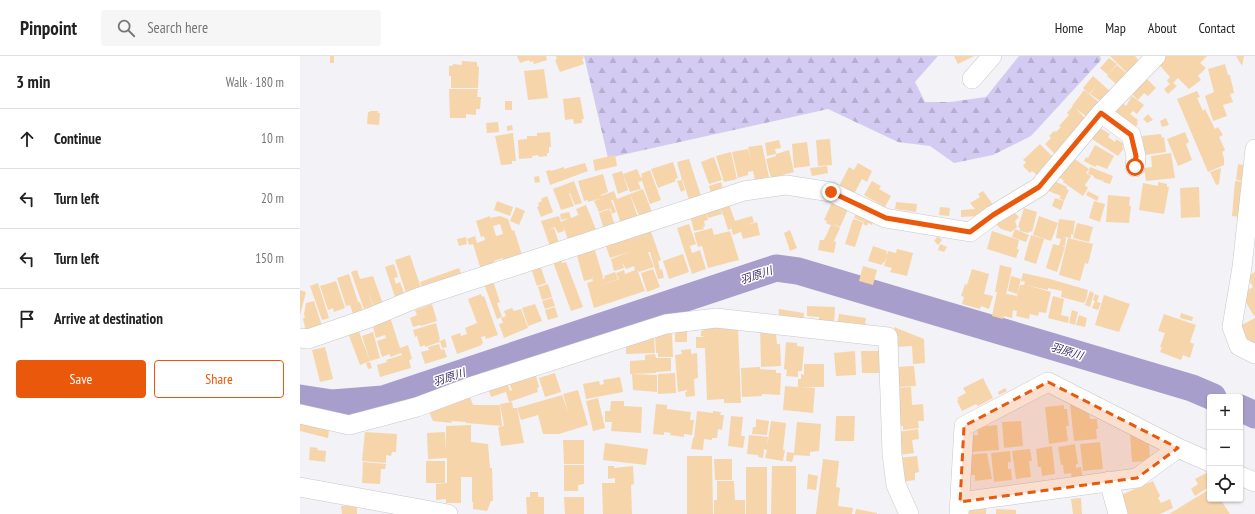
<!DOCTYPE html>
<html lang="en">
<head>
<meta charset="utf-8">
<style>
	:root { --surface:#fff; --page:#f6f6f6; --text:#222; --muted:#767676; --line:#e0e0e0; --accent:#ea580c }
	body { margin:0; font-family:"PT Sans Narrow","Noto Sans JP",sans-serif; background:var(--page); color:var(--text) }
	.controls { position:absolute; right:12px; bottom:12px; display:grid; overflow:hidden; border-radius:4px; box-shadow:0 1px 3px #0004 }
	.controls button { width:36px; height:36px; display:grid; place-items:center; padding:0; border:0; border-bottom:1px solid var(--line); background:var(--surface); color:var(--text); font:20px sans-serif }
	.stop { position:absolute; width:12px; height:12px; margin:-9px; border:3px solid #ea580c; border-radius:50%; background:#fff }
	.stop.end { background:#ea580c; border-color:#fff; box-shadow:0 1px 4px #0008 }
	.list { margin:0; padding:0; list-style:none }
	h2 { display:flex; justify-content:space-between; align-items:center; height:52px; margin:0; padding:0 16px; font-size:17px }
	h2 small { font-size:13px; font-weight:400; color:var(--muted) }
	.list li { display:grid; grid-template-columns:26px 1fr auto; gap:12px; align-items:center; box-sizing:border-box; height:60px; padding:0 16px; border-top:1px solid var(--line) }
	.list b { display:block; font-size:15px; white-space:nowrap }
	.list em { font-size:13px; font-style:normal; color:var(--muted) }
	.actions { display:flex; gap:8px; padding:12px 16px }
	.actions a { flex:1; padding:9px 0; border:1px solid var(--accent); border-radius:4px; text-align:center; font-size:14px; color:var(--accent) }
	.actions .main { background:var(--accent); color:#fff }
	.icon { flex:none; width:22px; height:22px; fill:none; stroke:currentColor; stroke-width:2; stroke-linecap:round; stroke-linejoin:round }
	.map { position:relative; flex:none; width:955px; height:458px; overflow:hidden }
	header { display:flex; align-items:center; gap:24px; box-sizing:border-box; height:56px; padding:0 20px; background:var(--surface); border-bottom:1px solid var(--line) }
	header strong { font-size:19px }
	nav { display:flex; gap:22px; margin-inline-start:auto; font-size:14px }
	.search { width:280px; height:36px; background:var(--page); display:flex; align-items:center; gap:10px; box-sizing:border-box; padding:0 14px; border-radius:4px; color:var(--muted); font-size:15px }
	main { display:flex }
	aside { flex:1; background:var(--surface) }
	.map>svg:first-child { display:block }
	.forest { fill:url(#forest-firs) }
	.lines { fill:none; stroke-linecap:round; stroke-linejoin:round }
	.river { stroke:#a89ecb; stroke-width:27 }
	.building { fill:#f6d5ab; fill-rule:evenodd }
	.minor-casing { stroke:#c8c7ca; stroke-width:20 }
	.minor { stroke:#fff; stroke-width:19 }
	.route { stroke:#ea580c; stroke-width:5 }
	.marked { fill:#e8590c; fill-opacity:0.2; stroke:#e8590c; stroke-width:3; stroke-dasharray:8 5; stroke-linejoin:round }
	.labels { text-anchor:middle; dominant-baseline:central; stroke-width:3; stroke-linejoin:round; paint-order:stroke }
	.water-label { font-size:11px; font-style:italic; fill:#3d2c65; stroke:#fff }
</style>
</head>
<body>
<header>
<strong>Pinpoint</strong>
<div class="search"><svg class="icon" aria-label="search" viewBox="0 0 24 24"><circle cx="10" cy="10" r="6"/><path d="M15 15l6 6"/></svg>Search here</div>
<nav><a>Home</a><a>Map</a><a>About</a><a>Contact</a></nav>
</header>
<main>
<aside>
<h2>3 min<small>Walk · 180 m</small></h2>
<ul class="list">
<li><svg class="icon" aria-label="ahead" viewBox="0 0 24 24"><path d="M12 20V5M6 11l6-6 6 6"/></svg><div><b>Continue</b></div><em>10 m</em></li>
<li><svg class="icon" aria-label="left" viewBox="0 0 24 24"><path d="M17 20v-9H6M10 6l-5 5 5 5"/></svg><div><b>Turn left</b></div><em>20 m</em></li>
<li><svg class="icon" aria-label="left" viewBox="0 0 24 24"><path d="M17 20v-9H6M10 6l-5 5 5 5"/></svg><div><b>Turn left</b></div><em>150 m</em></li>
<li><svg class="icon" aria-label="arrive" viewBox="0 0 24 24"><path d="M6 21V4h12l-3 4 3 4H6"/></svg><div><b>Arrive at destination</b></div></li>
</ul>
<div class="actions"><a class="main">Save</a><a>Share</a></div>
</aside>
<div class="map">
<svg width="955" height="458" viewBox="0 0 955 458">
	<defs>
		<pattern id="forest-firs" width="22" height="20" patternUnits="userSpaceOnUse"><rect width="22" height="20" fill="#d3cbf1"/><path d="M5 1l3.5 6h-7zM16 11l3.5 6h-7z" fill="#b5aece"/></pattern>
	</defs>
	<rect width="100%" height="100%" fill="#f3f2f6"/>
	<path class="forest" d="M284,0h354l-23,26 10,20h25l36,-5 33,-41h81l1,4 -70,76 -38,19 -39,8 -24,-17 -32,-4 -70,-33 -220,49z"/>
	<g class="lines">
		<g class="river">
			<path d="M0,342l32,5 51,-4 393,-131 22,3 394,117 21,9"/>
			<path d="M940,352l15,7"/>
		</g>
	</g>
	<g class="building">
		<rect x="30" y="0" width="4" height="7"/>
		<path d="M217,0h29l1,4 -13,4 -1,-3 -3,1 -1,-2 -9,3z"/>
		<path d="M256,0h27l1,2 -2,1 2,5 -24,8 -5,-12 2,-1z"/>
		<path d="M654,0h20l-16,8z"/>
		<path d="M810,0h25l5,6 -13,11z"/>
		<path d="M860,0h47l-7,7 6,5 -8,8 3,4 -12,9 -11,-11 -5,5 4,3 -9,8 -4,-5 6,-5 -3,-3 3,-4 -15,-17z"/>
		<path d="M936,0h8l-2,10z"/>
		<path d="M809,2l8,6 -9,11 -8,-7z"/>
		<path d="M162,5l15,1v4l2,1 -1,21h-27v-12h-2v-10h3l1,-2 9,1z"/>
		<path d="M925,8l3,11h2l4,18 -4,1 3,8 -10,3 4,11 -14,5 -8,-25 9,-4 -6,-23z"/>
		<path d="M817,9l9,8 -10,11 -9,-8z"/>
		<path d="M244,13l4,29 -20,2 -4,-29z"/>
		<path d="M843,19l13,13 -8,8 -4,-3 -6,7 -10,-10z"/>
		<path d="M793,20l19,17 -9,10 -13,-9 7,-9 -8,9 -6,-6z"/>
		<path d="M149,33h29l-1,8h4l-1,12h-4v6l-10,-1v4h-16z"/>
		<path d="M784,34l17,14 -11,15 -18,-13z"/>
		<path d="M897,35l3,6 -3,1 6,13 2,-2 10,20 3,-2 5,8 -4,2 6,13 -3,2 2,6v7l-16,7 -31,-73z"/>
		<path d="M832,40l12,9 -7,9 -4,-3 -3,3 8,6 -1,2 1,1 -3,5 -24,-18 7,-10 8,6z"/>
		<path d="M280,41l4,22h-2v4l-8,1 -1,-5 -8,1 -2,-21z"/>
		<rect x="205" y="45" width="7" height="9"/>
		<path d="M773,50l14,14 -30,36 -12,-12 6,-6 -2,-2 5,-5 2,1 5,-5 -2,-1 10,-11 -2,-2z"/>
		<path d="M70,55h8v2h2l-1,12 -12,-1 1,-12h2z"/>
		<path d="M848,58l5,6 -6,3 -4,-4z"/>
		<path d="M866,62l3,7 -7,2 -2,-6z"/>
		<path d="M198,66l1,10 -12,1 -1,-10z"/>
		<path d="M212,69l1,5 -6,1v-5z"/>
		<path d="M800,72l10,6 -2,3 7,5 1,-3 8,5 -2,3 2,1 -6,8 -26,-17z"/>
		<path d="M250,76l1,15h-2v6h-2v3l-8,1 -1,-2 -6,1v2l-13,1 -1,-19 9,-1v-3h10v-3z"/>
		<path d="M885,76l4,10 -3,2 6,16 -14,6 -11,-27z"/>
		<path d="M213,77l3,28h-4v3l-11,1 -6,-29z"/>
		<path d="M861,78l1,4 2,-1 2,15 -21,3 -3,-19z"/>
		<path d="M530,83l2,26 -14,1 -2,-26z"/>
		<path d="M479,84l2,8 -6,1 1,5 -9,2 -2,-13z"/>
		<path d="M507,86l3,24 -16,2 -2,-24z"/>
		<path d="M740,88l15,15 -17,17 -6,-5 -2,2 -7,-7 3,-4 -3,-2z"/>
		<path d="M462,89l7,32 -14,3 -2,-9 -5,1v3l-10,3 -6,-26 16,-3 4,14 -4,-16z"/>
		<path d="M795,89l19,11 -7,13 -10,-4 -2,2 -11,-6 2,-4 2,1z"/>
		<path d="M489,94l5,22 -23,6 -5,-19 10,-3v-2z"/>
		<path d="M431,96l6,27 -13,3 -8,-26z"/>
		<path d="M871,97l4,25 -29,3 -2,-13 8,-1 -1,-11z"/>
		<path d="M315,99l2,11 -22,5 -2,-11z"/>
		<path d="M414,101l8,23 -13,4 -8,-22z"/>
		<path d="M772,101l17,12 -3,4 5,3 -6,9 3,3 -5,8 -20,-14 1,-1 -6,-5z"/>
		<path d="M389,103l12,37 -12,4 -6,-19 7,-2 -8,2 3,9 -4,2 -4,-11 5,-1 -5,-18z"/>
		<path d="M373,106l5,16 -3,1 1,2 -18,7 -7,-19z"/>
		<path d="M285,107l3,8 -38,14 -4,-14 4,-1 1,1 13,-4v2z"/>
		<path d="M558,107l14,8 -5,11 -5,-3 -8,15 -15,-8 10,-19 5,3z"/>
		<path d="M938,108l10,2 -3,15 -9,-1z"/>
		<path d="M527,110l1,7 -16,3 -2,-8z"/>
		<path d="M790,111l23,9 -3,8 -7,-2 2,-6 -2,5 -9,-3v-2l-6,-2z"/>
		<path d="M921,112l-2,16 -3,1 -6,-13z"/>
		<path d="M337,113l4,9 1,-1 -1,-3 9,-4 11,30 -11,4 -8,-23 -4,1 3,7 -11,3 -7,-18z"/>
		<path d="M322,115l6,19 -10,4 -6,-20z"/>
		<path d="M303,118l5,18 -7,3v1l13,-5 3,8 13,-5 8,24 -17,6 -8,-24h-2l5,12 -4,2 -2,-7v2l-2,1 -2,-3 1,2 -8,3 -5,-11 8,-3 -14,4v-2l-4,1 -6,-20z"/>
		<path d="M239,120l1,6 -5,1 -1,-6z"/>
		<path d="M750,123l17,8 -1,2 3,1 -5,11 -5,-3 2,-2 -15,-6z"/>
		<path d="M274,125l8,22 -7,2 -5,-12h-1l5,13 -13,4 -8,-21z"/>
		<path d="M572,125l9,5 -2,3 12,7 -6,11 -21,-12z"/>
		<path d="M935,125l10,1 -4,35 -9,-1z"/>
		<path d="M421,126l2,7 -12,4 -2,-7z"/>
		<path d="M858,126l9,2v3h2l-5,27 -25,-4 4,-27 15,3z"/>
		<path d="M899,131l1,30 -19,1 -1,-30z"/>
		<path d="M343,133l9,23 -12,6 -10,-24z"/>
		<path d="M683,135l11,15 -15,10 -1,-2v2l-17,1v-7l14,-1 -5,-6 10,-6 -2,-3z"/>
		<path d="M788,135l11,6 -2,4 -11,-6z"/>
		<path d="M808,139l22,2 -1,9h2l-2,17 -23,-1z"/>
		<path d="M247,140l6,16 -12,5 -4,-10 2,-1 -1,-3 4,-2 -1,-2z"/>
		<path d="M534,142l16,7 -10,22 -8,-4 8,5 -6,13 2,1 -2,11 -16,-3 2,-10h4l7,-15 4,2 -9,-4 1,-2 -3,-1z"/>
		<path d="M755,142l9,3 -3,9 -9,-4z"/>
		<path d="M197,145l16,6 -3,9 -16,-6z"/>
		<path d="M794,145l11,3 -5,18 -11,-4z"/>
		<path d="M428,146l7,19 17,-5 2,6 -7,3 10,-3 3,13 -17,4 -2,-7 -8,3 -3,-12 1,6 -3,1 -4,-13 5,-2 -5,2 -5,-12z"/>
		<path d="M596,146l21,2 -1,8 -21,-3z"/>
		<path d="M286,149l11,27 -28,10 -6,-16 1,5 -6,2 -3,-6 -7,3 6,-2 6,18 -9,3 -10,-28 11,-3 1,4 -1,-4 7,-2 2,6 8,-4 -8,2 -1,-6 9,-2 2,6 7,-3 2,4 -4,-10z"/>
		<path d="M419,149l3,9 -14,4 -2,-6z"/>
		<path d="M216,151l9,4 -6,14 -9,-4z"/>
		<path d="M559,151l16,10 -3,8 -4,-2 -1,3 -4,-2 1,-2 -10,-4z"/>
		<path d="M640,151l10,1 -1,8 -10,-1z"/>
		<path d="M724,152l13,4 -5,20 -2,-1 -1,2 -9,-2v-3l-2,-1z"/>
		<path d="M711,153l8,8 -4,4 2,6 -6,5 -10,-3 -5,-5z"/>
		<path d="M307,154h3l5,16 -11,4 -5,-17z"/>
		<path d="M406,157l2,7 -4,1 1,5 -2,1 1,2 -10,2 -4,-16z"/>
		<path d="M190,160v2l10,-2 8,3 4,12 2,-1 9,28 -20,3v-3l-9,3 2,6 -14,6 -9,-29 -4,1 -2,-6 8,-3 2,7 8,-3 -1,-4 -3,1 -5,-16zM200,168l3,10 -7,2 -3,-10z"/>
		<path d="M739,160l19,7 -7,18 -18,-6z"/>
		<path d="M553,163l10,3 -8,25 -10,-3z"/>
		<path d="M759,163l16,2 -2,14 -2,-1v4l-7,-1 2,1 -1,8h-6l2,-7 -5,-1z"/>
		<path d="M777,167l16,4 -4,15 -16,-4z"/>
		<path d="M389,168l7,20 -6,2 2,7 8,-3 6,19 -14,5 -15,-46z"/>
		<path d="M412,172l2,7 16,-4 9,29 -31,8 -6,-22 -4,1 -4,-14z"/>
		<path d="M350,173l11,31 -3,1 2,9 2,-1 2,9 -6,1 -8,-27h-2l6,15 -15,5 -2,-3 8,22 -51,17 -7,-25 6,-2 -1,-2 2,-2 -2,1v1l-8,2 -8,-29 18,-5 9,30 -1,2 3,-1 -1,-2 11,-4 3,7 -21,8 22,-8 -3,-6 8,-3 1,4 10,-4 -1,-4 -8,3 -4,-7 2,6 -10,3 -3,-12 18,-7 -19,6 -4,-12z"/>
		<path d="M715,173l14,6 -3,7 -14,-5z"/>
		<path d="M490,174l7,18 -7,3 -6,-18z"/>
		<path d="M692,175l27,9 -2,9 2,1 -3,8 -29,-9z"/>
		<path d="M731,179l13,4 -8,25 -12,-4z"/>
		<path d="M638,180l4,4 -4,5 -4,-4z"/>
		<path d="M166,181l1,7 -8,2 -2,-7z"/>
		<path d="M768,182l25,6 -5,20 -3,-1 -5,18 -21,-6z"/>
		<path d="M640,188l7,3 -3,5 -6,-2z"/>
		<path d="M753,188l12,3 -8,25 -11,-4z"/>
		<path d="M573,190l14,5 -1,3h1l1,-3 8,2 1,-4 16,4 -6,23 -17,-4 2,-4 -8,-2 3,-10 -3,7 -1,-1 -1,3 -14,-4z"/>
		<path d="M383,198l6,18 -20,7 -6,-18z"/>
		<path d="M110,199l11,33 -15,5 -11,-33z"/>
		<path d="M261,204l1,3 4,-1 17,45 -12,4 -18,-49z"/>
		<path d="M94,208l4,13 -4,1 2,6 4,-2 5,14 -2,2 -8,-1 -10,-30z"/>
		<path d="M240,209l6,18 -9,3 -6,-18z"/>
		<path d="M700,209l12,3 -6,27 1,-1 10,2 -2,6 5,-17h4l1,-3 -4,-1 2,-8 27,6 38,11 -2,10 -2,3 -23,-6 1,-6 -14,-3v2l-22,-5 25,7 -5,21 -7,-1 -1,4 -8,-2 -1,5 -13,-3 1,-5 -4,-1 -1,8 -8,-2 -1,3 -11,-3 5,-24h-2z"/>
		<path d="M563,210l14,4 -4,15 -14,-4z"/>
		<path d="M159,212l4,10 -39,15 -4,-11z"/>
		<path d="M353,213l7,18 -13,5 -6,-19z"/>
		<path d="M672,213l17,5 -5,20 9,2 -4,13 -8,-3 -1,3 -18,-5 2,-7 -3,-1 4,-12 2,1z"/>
		<path d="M57,214l3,9 13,-3 10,28 -9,3 -6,-16 5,15 -9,3 -13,-37z"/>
		<path d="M955,216v43l-1,1 -13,-22 12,-7 -6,-10z"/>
		<path d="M49,218l9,28h2l4,12 -10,3 -4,-12 -4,1 -9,-28z"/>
		<path d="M711,220l10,3 -4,15 -9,-3z"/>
		<path d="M36,225l9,27 -11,4 -1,-4 -5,2 -8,-24z"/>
		<path d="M193,225l7,21 -3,1 5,14 -5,2 -13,-35z"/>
		<path d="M18,227l11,35 -7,2 -12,-34z"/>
		<path d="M248,228l4,13 -10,3 -4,-13z"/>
		<path d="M0,234l6,2 -6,23z"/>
		<path d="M790,235l4,2 -4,14 -5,-2z"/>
		<path d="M181,238l1,3 2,-1 14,39 -12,4 -1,-3 -4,1 2,6 -2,1 1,1 -25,9 -6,-18 9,-3 1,3 6,-2 -2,-6 12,-5 -9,-24z"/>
		<path d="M795,238l4,2 -2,6 4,1 -3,7 -6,-2 3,-7 -2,-1z"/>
		<path d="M804,239l26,9 -11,28 -24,-7z"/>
		<path d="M753,240l11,3 -3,16 8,2 -1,6 -20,-5z"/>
		<path d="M252,242l3,8 -10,3 -3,-8z"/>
		<path d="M14,245l8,25 -16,5 -3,-12 2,-2 -1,-3 2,-11z"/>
		<path d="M132,248l5,17 -16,5 -1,-1 -7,2 -3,-9 7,-3 -2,-5z"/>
		<path d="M235,248l7,17 -14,5 -6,-18z"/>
		<path d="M507,250l28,1 -1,19 -15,-1v-8l-12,-1z"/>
		<path d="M255,251l3,10 -10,3 -3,-10z"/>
		<path d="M212,252l2,3 7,-2 7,19 -24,10 -5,-14 4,-1 -2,-5 5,-2 -2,-5z"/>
		<path d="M479,253l25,4 -1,10 -25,-4z"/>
		<path d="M772,254l6,2 -3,13 -6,-2z"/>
		<path d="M881,257l12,4 -1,4 -12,-3z"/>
		<path d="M539,258l27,4 -2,11 -27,-3z"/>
		<path d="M864,258l32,11 -6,17 4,2 -4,14 -7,-3 -2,5 -21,-8 2,-5h-2l5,-14 -7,-2z"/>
		<path d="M779,259l8,3 -2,9 -9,-2z"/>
		<path d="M90,261l10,31 8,-3 4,14 -3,1 2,8 -31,9 -3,-12 10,-3 -1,-2 16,-5 -1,-2 -11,4v-3l-8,3 -5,-16 9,-3 -1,-3 -9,3 -4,-15z"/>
		<path d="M955,262v26h-1l-2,-3 -5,2 -9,-16z"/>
		<path d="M136,267l4,16h-1l1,3 -15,5v-2l-5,2 -3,-11 -2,1 -2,-7z"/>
		<path d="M460,270l14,7 -6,1h8l1,10h3l1,22 -20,1z"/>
		<path d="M438,271l3,76h-17v-4l-17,1 -2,-52h-9v-11h9l-4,-1v-5l3,-1v-2z"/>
		<path d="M594,271l30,12 1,24 -12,1 -1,-18 -16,1z"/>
		<path d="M58,273l12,32 -10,4 -12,-32z"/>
		<rect x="375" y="275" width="12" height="11"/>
		<path d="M73,276l7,26 -10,3 -8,-25z"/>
		<path d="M355,278h17l1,23h-15v-4h-2z"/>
		<path d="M354,280l1,17 -29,1v-7z"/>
		<path d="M145,283l2,8 -5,1 -2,-7z"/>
		<path d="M486,286l11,1v3l7,1 -2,24h-4v6l-12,-1 1,-6 -3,-1z"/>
		<path d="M139,288l2,6 3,-1 3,8 -22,7 -4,-12 8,-2 -1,-3z"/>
		<path d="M25,291l8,32 -13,3 -8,-32z"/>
		<path d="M391,293v5l6,-1 1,25 -4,1 1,17 -9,1 -1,-5h2v-2l-9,2 -3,-37 7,-1 -1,-4z"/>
		<path d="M555,295l1,24 -20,1 -2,-23z"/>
		<path d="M561,295h21v22h-20z"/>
		<path d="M355,298l1,4h15v13l-15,1v-6v7l-26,1v-13l15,-1v-5z"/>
		<path d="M70,306l2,6 -4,1 -2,-6z"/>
		<path d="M504,308h20v23h-23l14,1 -2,25 -30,-3 2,-24 13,1v-8h3v-5l3,1z"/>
		<path d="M614,310l2,20 -19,1 -2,-20z"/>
		<path d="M460,311v2l16,1v3h5l-1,22 -18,-1v2l-20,1 -1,-29z"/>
		<path d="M235,316l4,15 -2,1 1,4 -29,10 -3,-10 -15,5 -4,-12 19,-6 4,12 2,-1 -4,-9z"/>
		<path d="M255,317l6,19 -16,5 -6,-19z"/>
		<path d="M375,317l1,20 -18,1v-20z"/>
		<path d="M332,318l25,1v17l-24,-2z"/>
		<path d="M320,321l3,15 -37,7 -3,-15 16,-3 1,4 4,-1 -1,-4z"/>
		<path d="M683,322l10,20 -15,8 -2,-2 -14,7 -5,-10 2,-1 -2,-2 9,-5 -3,-5z"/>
		<path d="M611,331l1,18 11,-1 1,17h-6l1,7 -16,2v-4h-4l-3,-38z"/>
		<path d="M705,332l2,3 -8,4 -1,-3z"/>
		<path d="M278,334l10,35 -29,9h-16l-5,-19 -17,5 -4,-12 45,-13 6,17 -5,-18z"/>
		<path d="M169,338l4,11h27l2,21 -36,-3v-1l-15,-1 1,2 -19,-2 -5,-12z"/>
		<path d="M298,342l7,30 -12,3 -7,-30z"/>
		<path d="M311,345h13v5l18,1 -1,26 -30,-2 1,-9h-7v-11h5z"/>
		<path d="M212,346l1,6h4l7,35 -23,3 -3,-19 6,-1 -4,-22z"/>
		<path d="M356,348l11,1v4l24,3 -1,8h4l-2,15 -8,-1v3l-14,-2 1,-2 -7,-1v3l-11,-1z"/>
		<path d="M770,348l19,7 1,8h7l1,10h-2l1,10 -23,2z"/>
		<path d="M764,349v4h3l2,17h-3l2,15 -19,3 -4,-37z"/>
		<path d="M397,355l16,2v-2l8,1 -1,3h4l-2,15 -4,-1 -1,9h-5v2l-8,-1 -1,11 -12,-1 2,-11h1z"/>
		<path d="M431,360l12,1 -2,19h4l-2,12 -15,-2z"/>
		<path d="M536,360h19l-1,25h-19z"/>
		<path d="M456,363l13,2 -2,14 -15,-1 1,-7h3z"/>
		<path d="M0,365l29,8 -1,9 -28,-7z"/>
		<path d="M471,365l15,2 -3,27h2l-2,11 -18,-3 2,-8 -3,-1 -1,9 -5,-1v-2l-11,-1 2,-19 19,2 -1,10z"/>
		<path d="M721,365l2,25 -19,2 -2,-26z"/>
		<path d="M497,366l24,2 -2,27 -9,1v4l-16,-1 -2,7 -6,-1 1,-9 7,1z"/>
		<path d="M171,369v17l17,2 2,24h2l1,33h-2l-4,10 -14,-2v-7h-1v-25h-11v26h-15v-4l-10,1v-16l11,-1v-25l-19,1 -1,-26 18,-1 1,21v-27z"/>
		<path d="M697,369l2,25 -28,2 -1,-16 8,-1 -1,-8z"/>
		<path d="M618,373l1,10 -7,1 2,13 -15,2 -1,-23z"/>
		<path d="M65,376l32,2 -1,18h-4l-1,4 -5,-1v8l-24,-2z"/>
		<path d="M830,378l19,6 1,21 -18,1z"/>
		<path d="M263,384h21v24h-20z"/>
		<path d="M800,386l3,27 -20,2 -3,-27z"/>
		<path d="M305,387l43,6 -2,16 -43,-5z"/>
		<path d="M775,388l3,20h-2v4l5,-1 2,11 -11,2 -1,-7 -7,1 -1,-9h-2l-3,-18z"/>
		<path d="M752,390l3,28 -13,2 -1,-9h-3l-2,-18z"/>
		<path d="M10,391l8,1 -1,2 9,1 -1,11 -16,-2z"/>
		<path d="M730,393l2,12h-3l2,16 -15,2 -4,-28z"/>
		<path d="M710,395l1,11h-3v7h3l1,11 -18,2 -3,-29z"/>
		<path d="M687,397l5,26 -17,2v-6h-4l-3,-20z"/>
		<path d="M387,400h25l1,58h-26z"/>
		<path d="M617,400l2,16 -4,1v7l-14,2 -3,-24z"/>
		<path d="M414,403h18v21h-17z"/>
		<path d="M523,403l16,2 -3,26 4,1 -2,18 15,2 -1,6h-36z"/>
		<rect x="126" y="405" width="19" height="22"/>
		<path d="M63,406l23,2 -1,5h-4l-1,15 -18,-1z"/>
		<path d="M264,409h20v19l-6,1v6h-14z"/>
		<path d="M308,410h6v2l19,-2 1,18 -3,1 1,29h-29l-1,-31h13v-5l-7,1z"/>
		<path d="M472,410h24v48h-25z"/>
		<rect x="446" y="411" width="21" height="47"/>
		<path d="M910,415v15l-15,10 -4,-7 7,-5 -3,-5z"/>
		<path d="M508,418l10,2 -2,14 -9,-1z"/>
		<path d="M417,425h17l1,19h10v14h-31v-14h3z"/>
		<path d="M853,425l7,15 -2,2 3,5 9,-4 3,9 -13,6h-33l-6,-19z"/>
		<path d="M910,433v10h17l-5,3 8,12h-61z"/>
		<path d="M230,436h8v5h6v17h-17l-1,-17h4z"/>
		<path d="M264,441h20v17h-19z"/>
		<path d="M781,442l1,16h-9l-2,-15z"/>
		<path d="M57,449v9h-15l-1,-8z"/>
		<path d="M674,450h12v8h-17v-3z"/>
		<path d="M556,453l21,4v1h-22z"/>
		<path d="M696,453l20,1v4h-20z"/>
	</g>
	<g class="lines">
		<defs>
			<g id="minor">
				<path d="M672,23l20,-23"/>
				<path d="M801,57l30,22 5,21 -1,11"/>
				<path d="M955,93l-13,118 -10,60 7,19 16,8"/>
				<path d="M0,282l8,1 61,-21 48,-20 327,-107 42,-6 45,7 54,26 85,14 23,-17 46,-28 62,-74 55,-57"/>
				<path d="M0,358l49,11 68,-18 56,-21 193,-62 50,-6 172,19 4,117 4,31 13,29"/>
				<path d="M940,420l15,6"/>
				<path d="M809,425l9,33"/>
				<path d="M0,431l148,27"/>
				<path d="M660,446l177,-24 41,-30"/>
				<path d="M659,458l5,-88 84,-44 130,66 32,14"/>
			</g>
		</defs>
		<use href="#minor" class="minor-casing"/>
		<use href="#minor" class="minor"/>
	</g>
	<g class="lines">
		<path class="route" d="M531,136l55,26 84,14 23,-17 46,-28 62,-74 30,22 5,21 -1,11"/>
	</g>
	<path class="marked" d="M748,326l130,66 -41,30 -177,24 4,-76z"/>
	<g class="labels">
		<g class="water-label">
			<text transform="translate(456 219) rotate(-18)">羽原川</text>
			<text transform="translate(767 295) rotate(17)">羽原川</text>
			<text transform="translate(149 321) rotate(-18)">羽原川</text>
		</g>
	</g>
</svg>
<div class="controls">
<button>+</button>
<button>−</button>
<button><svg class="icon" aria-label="locate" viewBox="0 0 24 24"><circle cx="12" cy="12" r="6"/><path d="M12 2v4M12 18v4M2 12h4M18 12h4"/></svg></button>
</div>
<div class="stop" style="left:835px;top:111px"></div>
<div class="stop end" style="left:531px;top:136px"></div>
</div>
</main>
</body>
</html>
